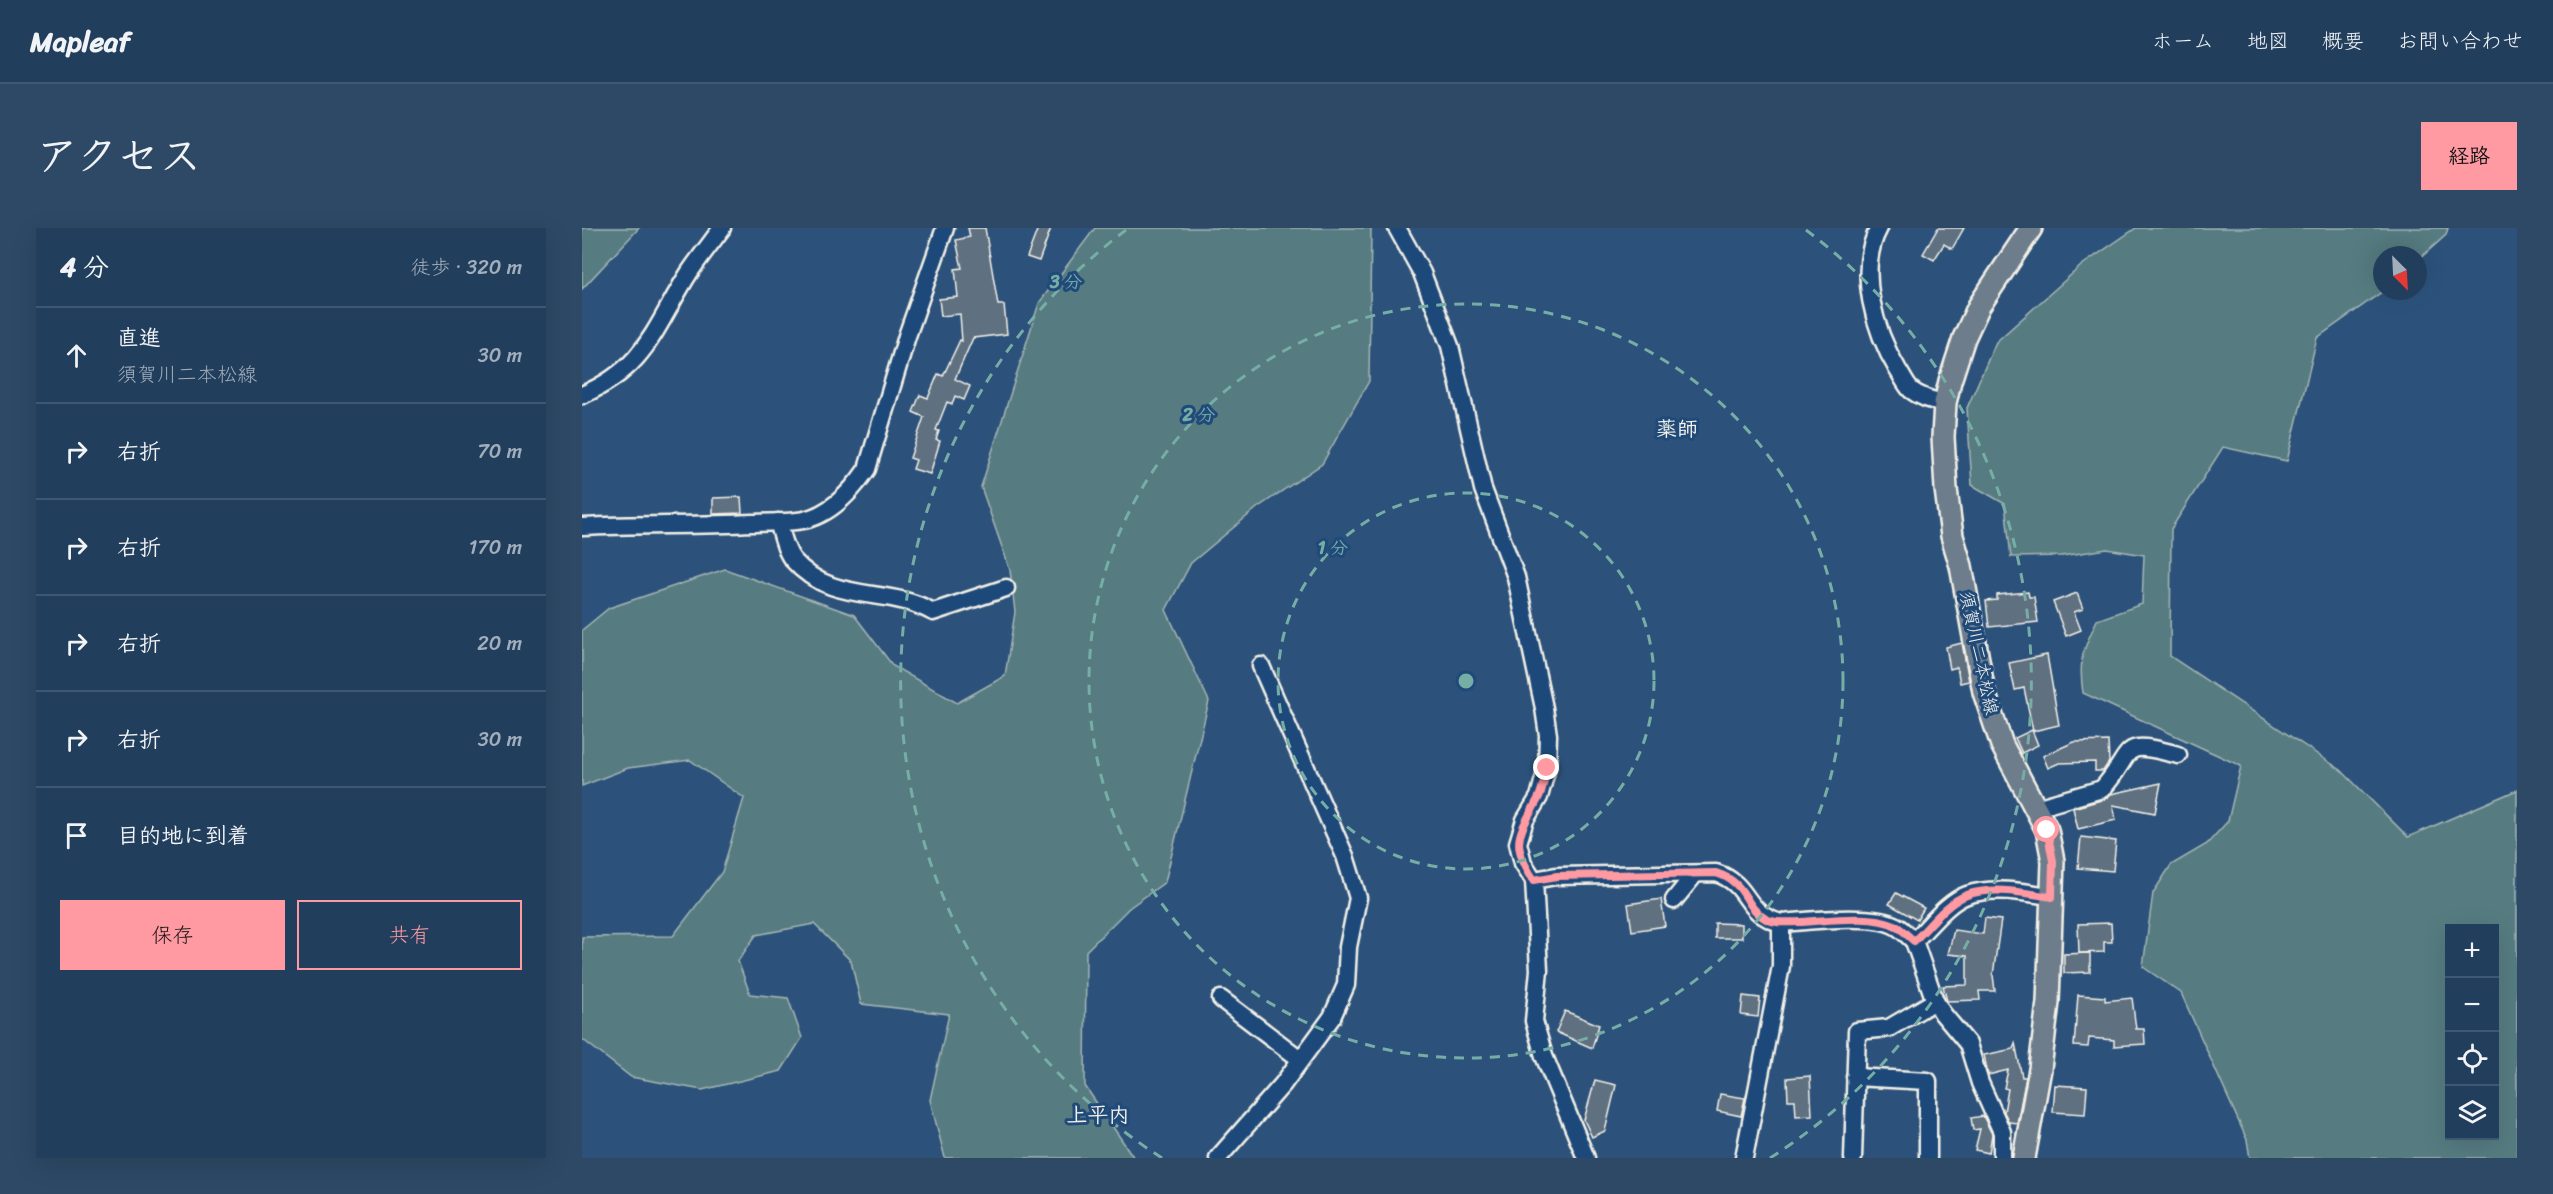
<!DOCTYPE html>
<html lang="ja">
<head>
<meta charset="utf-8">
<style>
	:root { --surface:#213e5c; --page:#2d4965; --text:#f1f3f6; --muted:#a2aebb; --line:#3e5772; --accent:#ff9aa2 }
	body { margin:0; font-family:Sriracha,"Klee One",sans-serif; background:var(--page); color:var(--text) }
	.controls { position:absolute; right:18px; bottom:18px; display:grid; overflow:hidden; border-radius:0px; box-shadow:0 6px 24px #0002 }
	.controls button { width:54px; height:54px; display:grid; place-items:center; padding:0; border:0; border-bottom:2px solid var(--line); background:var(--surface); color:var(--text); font:30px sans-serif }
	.compass { position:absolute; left:1791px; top:18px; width:54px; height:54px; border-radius:50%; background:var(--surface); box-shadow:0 6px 24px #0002; rotate:156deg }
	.stop { position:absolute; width:18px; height:18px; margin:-14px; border:4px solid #ff9aa2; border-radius:50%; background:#fff }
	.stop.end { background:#ff9aa2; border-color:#fff; box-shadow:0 2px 6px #0008 }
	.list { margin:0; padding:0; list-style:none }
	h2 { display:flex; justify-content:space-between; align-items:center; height:78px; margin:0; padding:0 24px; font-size:26px }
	h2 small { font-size:20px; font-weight:400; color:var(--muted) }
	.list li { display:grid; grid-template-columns:39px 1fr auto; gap:18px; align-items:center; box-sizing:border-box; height:96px; padding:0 24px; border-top:2px solid var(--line) }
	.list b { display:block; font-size:22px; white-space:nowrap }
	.list p { margin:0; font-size:20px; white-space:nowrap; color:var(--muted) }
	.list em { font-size:20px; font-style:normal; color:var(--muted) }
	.actions { display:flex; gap:12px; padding:18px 24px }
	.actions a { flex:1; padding:14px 0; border:2px solid var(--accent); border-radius:0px; text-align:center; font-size:21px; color:var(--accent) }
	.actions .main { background:var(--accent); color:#111 }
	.icon { flex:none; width:33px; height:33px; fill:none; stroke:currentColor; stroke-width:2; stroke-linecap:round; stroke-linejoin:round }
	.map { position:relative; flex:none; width:1935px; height:930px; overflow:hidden; border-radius:0px }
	header { display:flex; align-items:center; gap:36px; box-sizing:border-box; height:84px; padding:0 30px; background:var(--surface); border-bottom:2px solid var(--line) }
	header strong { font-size:28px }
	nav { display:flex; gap:33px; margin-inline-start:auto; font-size:21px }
	.intro { display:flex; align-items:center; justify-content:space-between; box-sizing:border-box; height:144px; padding:0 36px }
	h1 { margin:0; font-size:42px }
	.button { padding:15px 27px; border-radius:0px; background:var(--accent); color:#111; font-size:21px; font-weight:700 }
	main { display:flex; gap:36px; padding:0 36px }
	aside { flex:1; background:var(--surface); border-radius:0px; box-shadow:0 6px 24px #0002 }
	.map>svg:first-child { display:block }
	.green { fill:#577c81; stroke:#a6b6b4; stroke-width:1.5; fill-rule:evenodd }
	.building { fill:#5f7080; stroke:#f4f1e8; stroke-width:1.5 }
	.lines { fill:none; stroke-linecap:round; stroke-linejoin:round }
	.minor-casing { stroke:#f4f1e8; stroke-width:21 }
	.major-casing { stroke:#f4f1e8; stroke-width:26 }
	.minor { stroke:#1f4a7a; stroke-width:16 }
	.major { stroke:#6d7d8c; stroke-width:21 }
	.route { stroke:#ff9aa2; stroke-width:8 }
	.ring { fill:none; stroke:#76ada5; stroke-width:3; stroke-dasharray:10 8 }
	.labels { text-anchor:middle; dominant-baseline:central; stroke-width:6; stroke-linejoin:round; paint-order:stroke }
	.street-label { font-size:18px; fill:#f4f1e8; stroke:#1f4a7a }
	.quarter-label { font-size:21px; font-weight:bold; fill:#f4f1e8; stroke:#1f4a7a }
	.centre { fill:#76ada5; stroke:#1f4a7a; stroke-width:3 }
	.ring-label { font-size:18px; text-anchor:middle; font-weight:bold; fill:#76ada5; stroke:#1f4a7a; stroke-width:6; stroke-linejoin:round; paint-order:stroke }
</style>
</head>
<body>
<header>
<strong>Mapleaf</strong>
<nav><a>ホーム</a><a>地図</a><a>概要</a><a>お問い合わせ</a></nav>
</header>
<div class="intro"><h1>アクセス</h1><a class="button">経路</a></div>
<main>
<aside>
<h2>4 分<small>徒歩 · 320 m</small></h2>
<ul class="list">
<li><svg class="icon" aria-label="ahead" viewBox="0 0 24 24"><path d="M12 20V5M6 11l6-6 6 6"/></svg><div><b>直進</b><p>須賀川二本松線</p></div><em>30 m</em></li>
<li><svg class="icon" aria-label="right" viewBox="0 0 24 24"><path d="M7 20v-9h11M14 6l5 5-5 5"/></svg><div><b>右折</b></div><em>70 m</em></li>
<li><svg class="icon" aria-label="right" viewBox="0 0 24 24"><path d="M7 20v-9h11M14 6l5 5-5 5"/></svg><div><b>右折</b></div><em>170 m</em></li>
<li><svg class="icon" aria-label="right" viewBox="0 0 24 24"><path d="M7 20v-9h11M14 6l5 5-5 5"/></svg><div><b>右折</b></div><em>20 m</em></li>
<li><svg class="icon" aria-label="right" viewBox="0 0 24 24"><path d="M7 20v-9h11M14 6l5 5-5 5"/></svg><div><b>右折</b></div><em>30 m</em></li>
<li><svg class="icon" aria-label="arrive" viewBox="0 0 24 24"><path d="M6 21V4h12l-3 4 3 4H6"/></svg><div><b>目的地に到着</b></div></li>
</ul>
<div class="actions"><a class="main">保存</a><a>共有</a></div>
</aside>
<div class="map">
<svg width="1935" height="930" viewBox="0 0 1935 930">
	<rect width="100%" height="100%" fill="#2c527b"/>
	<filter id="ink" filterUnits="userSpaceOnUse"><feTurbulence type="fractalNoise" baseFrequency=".0167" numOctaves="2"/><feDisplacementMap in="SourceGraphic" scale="12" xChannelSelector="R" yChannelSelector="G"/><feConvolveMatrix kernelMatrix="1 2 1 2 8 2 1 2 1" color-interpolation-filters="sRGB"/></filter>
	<g filter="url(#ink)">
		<g class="green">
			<path d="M0,0h57l-57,61z"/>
			<path d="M513,0h276l-2,153 -47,83 -65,44 -66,55 -25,47 43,91 -44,181 -36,26 -43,43 -1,135 49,72h-189l-15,-58 19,-86 -88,-10 -10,-43 -37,-37 -58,11 -18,26 12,33 38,4 14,40 -21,33 -79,19 -71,-13 -49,-38v-102l91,-1 49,-64 22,-74 -54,-38 -62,8 -46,18v-156l27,-22 116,-39 129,46 39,51 64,37 48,-27 10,-64 -5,-42 -29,-83 58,-184z"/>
			<path d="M1554,0h312l-2,7 -28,25v-5h-36l1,36 -66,47 -30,123 -64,-14 -52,82 -1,127 171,114 67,67 109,-47v368h-267l-3,-18 -66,-147 -38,-26 10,-74 18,-28 36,-21 21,-23 13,-55 -158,-73c-5,-34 0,-43 14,-73l45,-16 2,-49 -37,-6 -45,7 -51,1 -6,-53 -33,-19 -5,-77 29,-66 86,-77zM1912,700v208h-44v-208z"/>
		</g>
		<g class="building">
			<path d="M386,0h17l13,77h6l3,29 -34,4 -18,41 15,7 -6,14 -9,-4 -3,8 -5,-2 -11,28 3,1 -3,9 4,1 -10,33 -17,-5 3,-9 -6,-2 14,-41 -11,-5 7,-17 8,3 10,-24 5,2 17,-36 2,1 -2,-27 -19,2 -2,-17 19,-2 -3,-28 7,-1 -6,-28 14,-3z"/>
			<path d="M456,0h13l-12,33 -12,-4z"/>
			<path d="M1356,0h26l-12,21 -8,-5 -10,16 -11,-6z"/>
			<path d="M159,269l1,16 -29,1v-16z"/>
			<path d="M1446,364l1,5h5l4,25 -49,5 -3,-26 11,-1v-5z"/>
			<path d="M1495,365l6,16 -9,3 7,18 -15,6 -13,-34z"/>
			<path d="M1380,415l7,38 -9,2 -3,-16 -7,2 -4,-22z"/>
			<path d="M1465,427l12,70 -26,6 -9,-43 -9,2 -6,-27z"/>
			<path d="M1450,502l6,15 -16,8 -7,-15z"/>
			<path d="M1526,513l1,21 -6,9h-8v-9l-36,1 -11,5 -5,-12 31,-14z"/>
			<path d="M1579,555l-6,30 -42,-8 3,15 -38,9 -5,-21 32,-9 6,-5z"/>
			<path d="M1499,609l35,4 -3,30 -35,-3z"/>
			<path d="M1314,665l28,15 -7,12 -28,-16z"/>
			<path d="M1079,671l4,27 -33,5 -4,-27z"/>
			<path d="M1403,690l16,2 -8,55 2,16h-16l1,9 -33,1 -4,-15 24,-1v-29l-19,-2 6,-24 29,4z"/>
			<path d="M1133,695l27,1v14h-27z"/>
			<path d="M1529,695l1,19h-8v10l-25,1 -1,-29z"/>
			<path d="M1508,725v19l-26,1v-19z"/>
			<path d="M1496,767l27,2v4l27,-3 4,31h8l1,15 -31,2v-6l-25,-2 -1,9 -14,-1z"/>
			<path d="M1161,768l17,2 -2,19 -17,-2z"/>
			<path d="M983,783l34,14 -7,23 -36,-16z"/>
			<path d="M1433,815l7,34h4l-9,46 -8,-1 -5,-10 4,-23 -4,-1 4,-18 -20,5 -4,-20 29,-6z"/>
			<path d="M1228,848l2,39 -16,1 -1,-16h-7l-1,-22z"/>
			<path d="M1013,852l21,5 -11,46 -13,6 -8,-17z"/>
			<path d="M1473,857l32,2 -2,27 -32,-2z"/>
			<path d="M1138,866l25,4 -4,18 -24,-5z"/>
			<path d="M1401,888l9,18 -3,19 -14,-3 5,-21 -7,1 -2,-12z"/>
		</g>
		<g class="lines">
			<defs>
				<g id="minor">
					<path d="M815,0l25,45 28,73 33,143 33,88 28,131 4,27 -1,33 -8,29 -14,23 -7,23 5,20 11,17"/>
					<path d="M1297,0c-23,42 -4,104 19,142 4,6 8,15 13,20 10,8 22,11 34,13"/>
					<path d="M0,167c65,-28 72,-67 107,-122 10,-15 22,-30 33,-45"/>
					<path d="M196,294c4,11 7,29 15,38 39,45 95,26 140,52l73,-24"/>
					<path d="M0,299c57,-3 114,-1 171,-4 16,-1 35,0 51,-3 27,-6 48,-29 63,-51l40,-133 38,-108"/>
					<path d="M1454,580l66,-19c34,-38 15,-51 76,-34"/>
					<path d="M1092,672l21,-26"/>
					<path d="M1332,713l21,60 8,13 25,30 12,39 22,49v26"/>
					<path d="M639,771l79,60"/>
					<path d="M1273,849l73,4v77"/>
					<path d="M636,930l65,-74 49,-67 14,-32 2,-38 10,-49 -13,-42 -84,-190"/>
					<path d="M1004,930l-42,-102 -10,-35 5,-51 -5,-90 22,-4 160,-3c36,12 26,40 65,50"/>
					<path d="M1162,930l37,-192v-43c27,-2 93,-10 115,3 6,3 12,10 18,15 15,-14 33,-39 53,-46 27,-9 58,-2 85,1"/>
					<path d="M1271,930l4,-127 32,-3 46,-27"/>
				</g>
				<path id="major" d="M1442,930l16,-89 8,-67 5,-141 -6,-31 -45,-85 -18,-53 -23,-126 -9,-30 -6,-47 -3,-52 2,-34 5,-22 14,-43 15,-32 52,-78"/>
			</defs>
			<use href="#minor" class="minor-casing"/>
			<use href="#major" class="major-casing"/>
			<use href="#minor" class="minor"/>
			<use href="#major" class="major"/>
		</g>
	</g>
	<g class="lines" filter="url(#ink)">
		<path class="route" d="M965,540c-3,10 -4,22 -9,31 -19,36 -29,43 -4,81l23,-4 159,-3c34,11 26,33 50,46 10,5 22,3 32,3 26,-1 75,-9 98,4 6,3 12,10 18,15 15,-14 33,-39 53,-46 26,-9 58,-2 85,2l1,-36 -6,-31"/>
	</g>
	<g class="ring">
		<circle cx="884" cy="453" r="188"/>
		<circle cx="884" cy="453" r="377"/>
		<path d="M580 930A565 565 0 0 1 544 2M1224 2A565 565 0 0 1 1188 930"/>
	</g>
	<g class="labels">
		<g class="street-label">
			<text transform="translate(1397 425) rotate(78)">須賀川二本松線</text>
		</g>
		<g class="quarter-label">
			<text x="1095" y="201">薬師</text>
			<text x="516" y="887">上平内</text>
		</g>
	</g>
	<circle cx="884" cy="453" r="9" class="centre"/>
	<g class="ring-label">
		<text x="484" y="60">3 分</text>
		<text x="617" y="193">2 分</text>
		<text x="751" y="326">1 分</text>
	</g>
</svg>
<div class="controls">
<button>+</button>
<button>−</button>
<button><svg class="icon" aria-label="locate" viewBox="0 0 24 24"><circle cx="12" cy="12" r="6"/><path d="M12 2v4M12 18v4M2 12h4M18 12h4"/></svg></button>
<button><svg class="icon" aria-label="layers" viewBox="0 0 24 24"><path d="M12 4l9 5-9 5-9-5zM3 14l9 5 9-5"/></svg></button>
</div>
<svg class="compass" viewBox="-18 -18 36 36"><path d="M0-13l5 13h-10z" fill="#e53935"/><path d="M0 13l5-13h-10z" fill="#a2aebb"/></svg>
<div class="stop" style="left:1465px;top:602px"></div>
<div class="stop end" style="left:965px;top:540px"></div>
</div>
</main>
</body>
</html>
